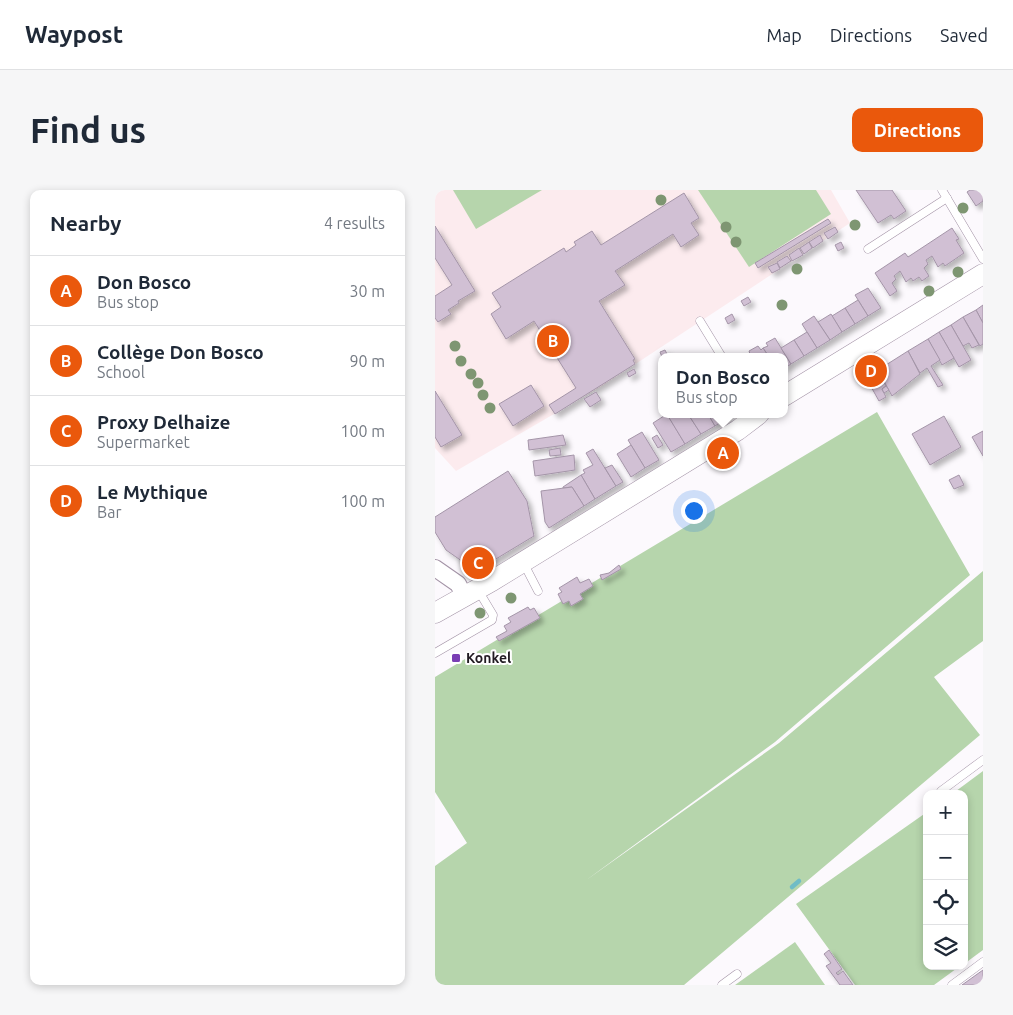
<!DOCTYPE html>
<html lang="en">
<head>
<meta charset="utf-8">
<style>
	:root { --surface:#fff; --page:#f6f6f7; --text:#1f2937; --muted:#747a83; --line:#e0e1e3; --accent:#ea580c }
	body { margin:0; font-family:Ubuntu,sans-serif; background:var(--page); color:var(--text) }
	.controls { position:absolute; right:15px; bottom:15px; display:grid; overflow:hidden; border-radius:10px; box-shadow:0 2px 8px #0003 }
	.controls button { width:45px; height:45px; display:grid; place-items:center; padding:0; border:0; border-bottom:1px solid var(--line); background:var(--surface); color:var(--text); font:25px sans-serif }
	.you { position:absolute; left:258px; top:320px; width:18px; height:18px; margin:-12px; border:4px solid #fff; border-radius:50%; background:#1a73e8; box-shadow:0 0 0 8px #1a73e833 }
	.badge { display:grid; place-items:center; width:32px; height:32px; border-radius:50%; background:var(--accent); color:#fff; font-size:16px; font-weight:700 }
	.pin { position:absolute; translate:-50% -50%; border:2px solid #fff; box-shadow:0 1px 5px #0006 }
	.popup { position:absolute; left:223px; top:163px; width:130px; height:65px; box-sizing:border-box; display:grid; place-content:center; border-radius:10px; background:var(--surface); filter:drop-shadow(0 1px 4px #0005); font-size:16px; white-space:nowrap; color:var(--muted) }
	.popup b { font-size:19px; color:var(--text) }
	.popup::after { content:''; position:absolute; left:50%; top:100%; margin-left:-10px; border:10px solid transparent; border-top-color:var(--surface) }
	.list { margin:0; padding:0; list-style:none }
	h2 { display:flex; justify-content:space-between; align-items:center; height:65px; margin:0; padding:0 20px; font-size:21px }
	h2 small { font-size:16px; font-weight:400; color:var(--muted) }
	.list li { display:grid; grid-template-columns:32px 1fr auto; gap:15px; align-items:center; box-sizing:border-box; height:70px; padding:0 20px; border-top:1px solid var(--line) }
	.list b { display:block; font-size:19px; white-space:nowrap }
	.list p { margin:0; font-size:16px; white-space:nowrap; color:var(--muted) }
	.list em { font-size:16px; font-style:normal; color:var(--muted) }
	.icon { flex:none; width:28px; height:28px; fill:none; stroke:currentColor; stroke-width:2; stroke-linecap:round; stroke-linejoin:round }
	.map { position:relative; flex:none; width:548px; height:795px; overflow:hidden; border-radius:10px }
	header { display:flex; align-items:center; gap:30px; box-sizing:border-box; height:70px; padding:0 25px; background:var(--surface); border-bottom:1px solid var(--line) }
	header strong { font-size:24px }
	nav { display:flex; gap:28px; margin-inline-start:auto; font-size:18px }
	.intro { display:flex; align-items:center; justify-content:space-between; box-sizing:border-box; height:120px; padding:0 30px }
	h1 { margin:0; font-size:35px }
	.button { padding:12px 22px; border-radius:10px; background:var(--accent); color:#fff; font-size:18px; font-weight:700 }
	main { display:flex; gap:30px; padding:0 30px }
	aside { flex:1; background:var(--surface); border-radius:10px; box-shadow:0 2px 8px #0003 }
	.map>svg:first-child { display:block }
	.education { fill:#fcebee }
	.green { fill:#b6d5ac }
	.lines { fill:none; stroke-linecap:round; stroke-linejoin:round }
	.stream { stroke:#70bcc6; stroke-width:4.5 }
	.building { fill:#d1c0d4; stroke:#a495a8; filter:url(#shadow) }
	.service-casing { stroke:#a393a6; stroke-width:9 }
	.minor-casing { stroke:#a393a6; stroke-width:18 }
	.tertiary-casing { stroke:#a393a6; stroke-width:21 }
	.service { stroke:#fff; stroke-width:8 }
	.minor { stroke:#fff; stroke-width:16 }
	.tertiary { stroke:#fff; stroke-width:20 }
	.tree { fill:#7e9672 }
	.poi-dot { fill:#7a3eb4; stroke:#fff; stroke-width:2 }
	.labels { text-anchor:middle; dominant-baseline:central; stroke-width:4; stroke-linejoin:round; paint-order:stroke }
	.poi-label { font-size:14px; font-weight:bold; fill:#211b22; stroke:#fff; text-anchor:start }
</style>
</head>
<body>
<header>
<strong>Waypost</strong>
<nav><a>Map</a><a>Directions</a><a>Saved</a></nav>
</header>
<div class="intro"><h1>Find us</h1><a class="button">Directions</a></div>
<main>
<aside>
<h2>Nearby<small>4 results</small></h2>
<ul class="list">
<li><span class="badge">A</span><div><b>Don Bosco</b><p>Bus stop</p></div><em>30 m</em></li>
<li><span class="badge">B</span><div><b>Collège Don Bosco</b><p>School</p></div><em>90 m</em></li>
<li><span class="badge">C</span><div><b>Proxy Delhaize</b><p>Supermarket</p></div><em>100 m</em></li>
<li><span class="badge">D</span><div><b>Le Mythique</b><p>Bar</p></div><em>100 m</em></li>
</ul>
</aside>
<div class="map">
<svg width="548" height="795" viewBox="0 0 548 795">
	<defs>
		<filter id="shadow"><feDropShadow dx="4" dy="4" stdDeviation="2.5" flood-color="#0004"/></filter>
	</defs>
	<rect width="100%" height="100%" fill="#fcf9fd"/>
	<path class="education" d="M0,0h396l19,33 -248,163 -146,85 -21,-23z"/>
	<g class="green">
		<path d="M18,0h89l-66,39z"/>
		<path d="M263,0h118l15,24 -82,53z"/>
		<path d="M442,222l93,163 -195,167 -190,139 194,-138 204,-172v70l-49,36 46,58 -296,250h-249v-119l32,-23 -32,-51v-115z"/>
		<path d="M548,581v179l-19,14v-170h-12z"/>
		<path d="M492,622v154h33l-26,19h-79l-59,-81z"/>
		<path d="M360,752l30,43h-90z"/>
	</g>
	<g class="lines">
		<path class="stream" d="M357,697l7,-6"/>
	</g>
	<g class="building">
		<path d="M421,0h36l14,21 -12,8 -3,-4 -13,8z"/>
		<path d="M535,0h13v11l-7,5 -9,-14z"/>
		<path d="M249,3l15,25 -8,5 8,12 -18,12 -8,-13 -58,37 10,14 -26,16 36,58 -2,1 2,4 -80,50 -6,-9 27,-17 -42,-67 -28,18 -15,-25 10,-7 -9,-14 72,-45 2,4 10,-7 -2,-3 18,-11 9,14z"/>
		<path d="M393,29l3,4 -73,45 -3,-5z"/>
		<path d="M0,36l40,65 -17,10 1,2 -11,7 3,4 -13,8 -3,-4v-22l17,-11 -17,-27z"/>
		<path d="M400,37l3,5 -10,7 -4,-6z"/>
		<path d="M517,38l7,11 -3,1 8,13 -19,13 -2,-3 -5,4 -6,-11 -6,4 2,4 -4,4 5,8 -7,5 -3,-4 -6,4 -2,-3 -5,4 -6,-11 -6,5 2,3 -4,4 5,8 -7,5 -15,-23 30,-20 3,4z"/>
		<path d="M385,45l3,6 -10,7 -4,-6z"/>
		<path d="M374,52l3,6 -8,6 -4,-6z"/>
		<path d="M406,52l3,6 -6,3 -3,-6z"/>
		<path d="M364,58l4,7 -11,6 -3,-6z"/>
		<path d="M352,66l4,5 -11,7 -3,-6z"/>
		<path d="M342,73l3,6 -8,4 -4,-6z"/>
		<path d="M433,98l13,20 -13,8 -13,-21z"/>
		<path d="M313,107l3,5 -7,4 -3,-5z"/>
		<path d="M423,110l10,16 -13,8 -10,-16z"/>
		<path d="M548,115v18l-7,-13z"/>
		<path d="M410,118l10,16 -13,8 -10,-16z"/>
		<path d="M541,120l7,13v21l-3,2 -17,-29z"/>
		<path d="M297,124l3,6 -7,4 -3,-6z"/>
		<path d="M396,124l11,18 -12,8 -12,-18z"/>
		<path d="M379,126l16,24 -13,8 -15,-24z"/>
		<path d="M528,127l16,28 -7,3 -3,-5 -6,3 -12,-21z"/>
		<path d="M516,135l20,35 -12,7 -20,-35z"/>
		<path d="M372,142l10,16 -13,8 -10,-16z"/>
		<path d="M504,142l15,26 -12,7 -14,-26z"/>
		<path d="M340,148l16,26 -7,5v-12h-15l-6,-9 5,-2 -2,-3z"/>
		<path d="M493,149l12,21 -9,6 12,19 -5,2 -11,-19 -7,5 -12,-22z"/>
		<path d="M359,150l10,16 -13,8 -10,-16z"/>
		<path d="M323,156l3,4 2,-2 6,9h-18l-2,-6z"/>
		<path d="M230,160l2,4 -5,3 -2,-5z"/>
		<path d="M473,161l12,23 -28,22 -14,-26z"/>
		<path d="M437,170l14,26 -4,3 4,8 -7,4 -19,-34z"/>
		<path d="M199,179l2,4 -7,4 -2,-4z"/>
		<path d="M96,195l13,21 -31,20 -14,-22z"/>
		<path d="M451,196l3,4 -5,3 -2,-4z"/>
		<path d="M0,201l27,44 -21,12 -6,-10z"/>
		<path d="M161,202l5,8 -11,7 -6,-8z"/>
		<path d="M232,224l18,30 -14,8 -18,-29z"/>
		<path d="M236,224h17l13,20 -16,10 -17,-28z"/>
		<path d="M253,224h20l7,12 -14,8z"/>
		<path d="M273,224h22l1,2 -16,10z"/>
		<path d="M509,226l17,31 -31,18 -18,-31z"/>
		<path d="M548,241v25l-11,-19z"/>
		<path d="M207,242l17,28 -14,8 -17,-28z"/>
		<path d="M128,245l3,10 -37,5 -1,-10z"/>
		<path d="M222,245l6,10 -5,3 -6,-10z"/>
		<path d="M196,255l14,23 -14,9 -14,-23z"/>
		<path d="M125,258l1,7 -11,1 -1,-6z"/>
		<path d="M158,259l23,37 -21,13 -14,-24 4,-2 -2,-3 10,-5 -7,-12z"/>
		<path d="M139,265l1,15 -40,6 -2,-15z"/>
		<path d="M177,275l11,17 -7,4 -11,-18z"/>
		<path d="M73,281l19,30 7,35 -58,35 -30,-21 -11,-18v-15z"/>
		<path d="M146,285l14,24 -11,7 -12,-19 -9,1v-1z"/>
		<path d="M524,285l5,10 -10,4 -5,-9z"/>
		<path d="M137,297l12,19 -35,22 -4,-6 -4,-31z"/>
		<path d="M184,375l2,4 -19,11 -2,-5 9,-2z"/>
		<path d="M142,387l3,6 9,-4 4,7 -13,8 3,5 -12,7 -2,-5 -6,3 -5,-10 4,-2 -3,-4z"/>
		<path d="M93,417l2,3 4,-2 6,10 -41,23 -3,-4 11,-6 -3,-5 7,-4 -3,-4z"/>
		<path d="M394,760l13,19 -6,4 2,2 5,-4 10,14h-13l-14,-19 5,-3 -7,-9z"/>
		<path d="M548,780v15h-21z"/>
	</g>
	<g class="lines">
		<defs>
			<g id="service">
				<path d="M507,0l41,69"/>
				<path d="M433,59l79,-51"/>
				<path d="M265,131l22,36"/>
				<path d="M88,372l15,29"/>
				<path d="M0,463l57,-33 1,-5 -15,-25"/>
				<path d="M506,601l42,-31"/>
				<path d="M287,795l15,-11"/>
				<path d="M517,795l31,-23"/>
			</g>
			<path id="minor" d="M0,378l23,16 7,13"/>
			<g id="tertiary">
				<path d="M349,206l199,-122"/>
				<path d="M0,423l57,-32 246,-151 21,-16"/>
			</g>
		</defs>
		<use href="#service" class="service-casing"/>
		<use href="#minor" class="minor-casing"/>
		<use href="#tertiary" class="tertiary-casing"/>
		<use href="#service" class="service"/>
		<use href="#minor" class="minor"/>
		<use href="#tertiary" class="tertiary"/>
	</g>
	<g class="tree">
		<circle cx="226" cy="10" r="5.5"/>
		<circle cx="528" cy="18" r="5.5"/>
		<circle cx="420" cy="35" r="5.5"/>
		<circle cx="291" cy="37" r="5.5"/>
		<circle cx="301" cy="52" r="5.5"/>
		<circle cx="362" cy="79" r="5.5"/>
		<circle cx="523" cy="82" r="5.5"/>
		<circle cx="494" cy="101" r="5.5"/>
		<circle cx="347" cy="115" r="5.5"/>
		<circle cx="20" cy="156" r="5.5"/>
		<circle cx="26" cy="171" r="5.5"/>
		<circle cx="36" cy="184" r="5.5"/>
		<circle cx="43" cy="193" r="5.5"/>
		<circle cx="48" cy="205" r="5.5"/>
		<circle cx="55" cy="218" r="5.5"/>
		<circle cx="76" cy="408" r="5.5"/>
		<circle cx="45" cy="423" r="5.5"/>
	</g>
	<rect class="poi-dot" x="16" y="463" width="10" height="10" rx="2.5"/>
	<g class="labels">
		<g class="poi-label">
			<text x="31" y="468">Konkel</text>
		</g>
	</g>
</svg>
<div class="controls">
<button>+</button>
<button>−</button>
<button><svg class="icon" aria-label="locate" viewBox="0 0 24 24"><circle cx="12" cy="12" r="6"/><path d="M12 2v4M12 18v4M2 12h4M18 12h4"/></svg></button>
<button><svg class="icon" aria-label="layers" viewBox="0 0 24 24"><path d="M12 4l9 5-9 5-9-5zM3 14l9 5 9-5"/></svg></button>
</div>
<div class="you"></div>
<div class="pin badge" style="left:288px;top:263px">A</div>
<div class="popup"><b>Don Bosco</b>Bus stop</div>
<div class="pin badge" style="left:118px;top:151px">B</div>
<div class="pin badge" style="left:43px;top:373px">C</div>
<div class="pin badge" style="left:436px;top:181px">D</div>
</div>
</main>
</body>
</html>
